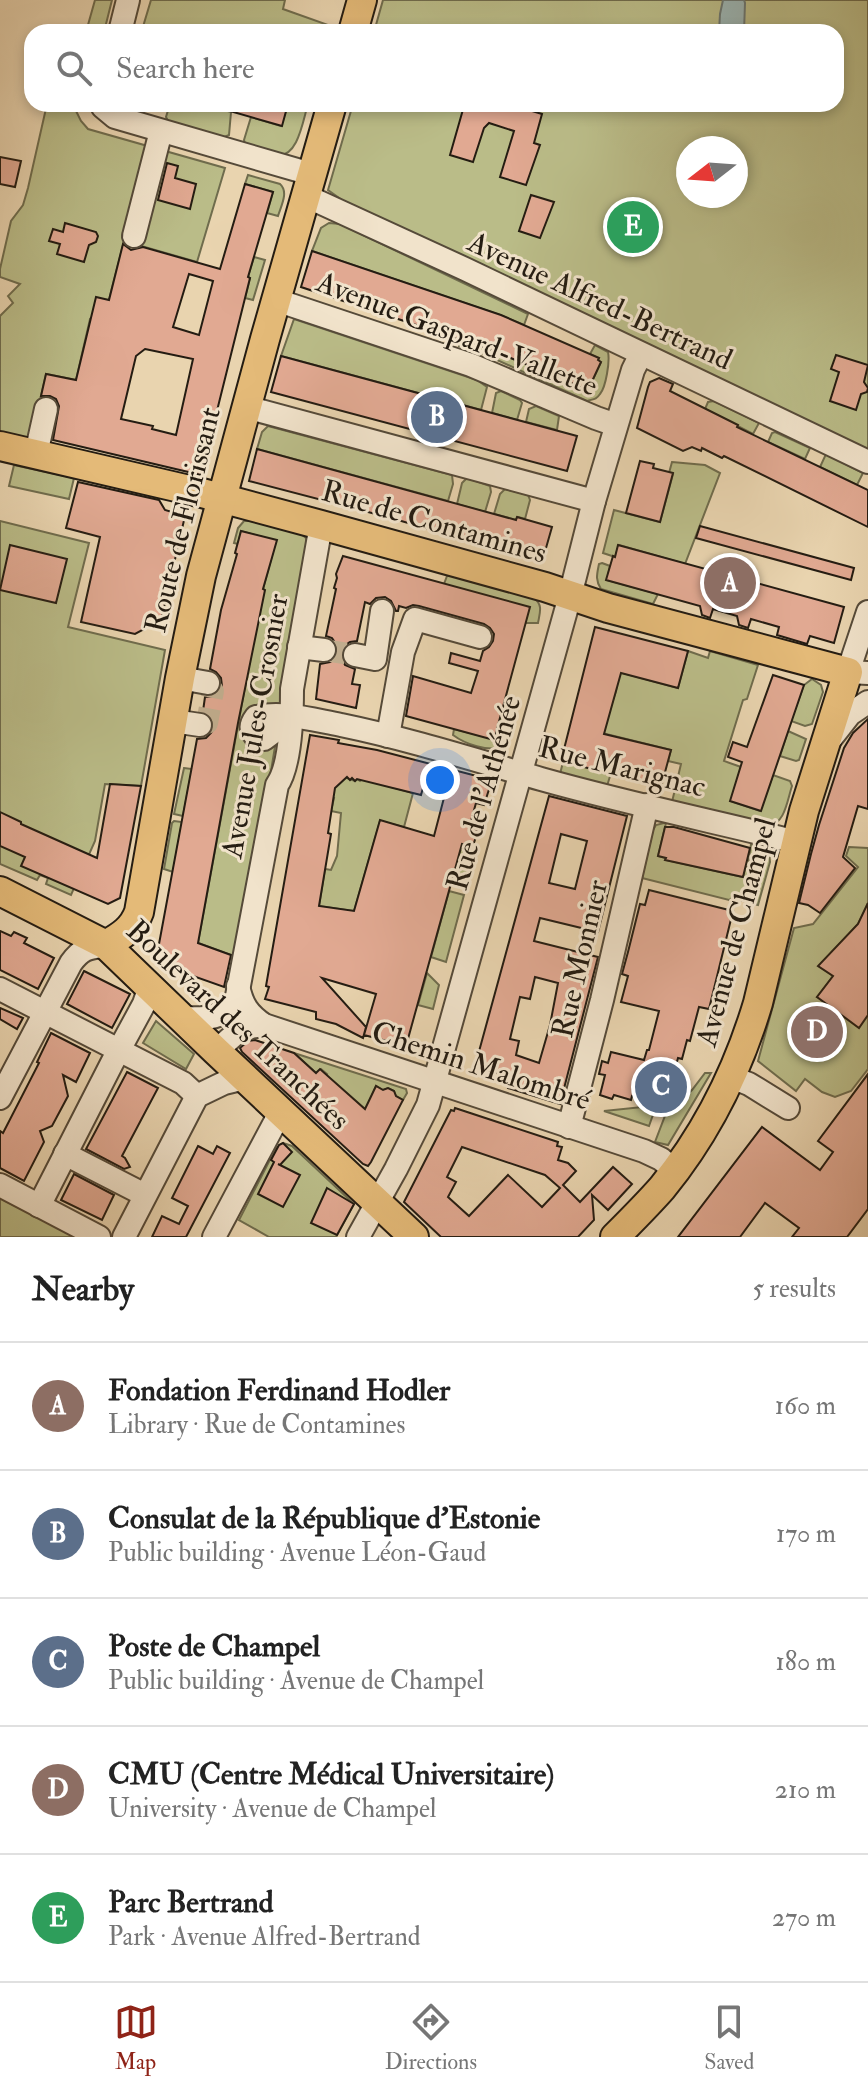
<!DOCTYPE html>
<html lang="en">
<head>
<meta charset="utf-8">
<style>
	:root { --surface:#fff; --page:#f2f2f2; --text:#222; --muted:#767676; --line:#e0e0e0; --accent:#8f2418 }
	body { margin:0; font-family:"IM FELL Double Pica",serif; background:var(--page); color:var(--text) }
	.compass { position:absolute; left:676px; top:136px; width:72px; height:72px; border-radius:50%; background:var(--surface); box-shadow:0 4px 12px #0003; rotate:253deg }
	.you { position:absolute; left:440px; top:780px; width:28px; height:28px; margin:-20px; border:6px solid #fff; border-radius:50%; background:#1a73e8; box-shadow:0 0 0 12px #1a73e833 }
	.badge { display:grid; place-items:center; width:52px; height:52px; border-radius:50%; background:var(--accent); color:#fff; font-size:26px; font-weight:700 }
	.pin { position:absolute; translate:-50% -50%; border:4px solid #fff; box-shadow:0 2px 8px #0006 }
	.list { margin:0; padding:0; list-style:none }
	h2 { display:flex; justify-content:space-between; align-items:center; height:104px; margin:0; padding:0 32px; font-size:34px }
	h2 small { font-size:26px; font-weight:400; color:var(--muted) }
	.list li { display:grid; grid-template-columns:52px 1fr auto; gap:24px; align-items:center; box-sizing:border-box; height:128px; padding:0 32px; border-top:2px solid var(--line) }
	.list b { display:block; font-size:30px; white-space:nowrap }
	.list p { margin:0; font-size:26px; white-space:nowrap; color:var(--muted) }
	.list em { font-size:26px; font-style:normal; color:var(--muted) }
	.icon { flex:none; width:44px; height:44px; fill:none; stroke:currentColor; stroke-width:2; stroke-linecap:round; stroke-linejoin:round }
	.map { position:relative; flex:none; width:868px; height:1237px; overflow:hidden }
	.search { position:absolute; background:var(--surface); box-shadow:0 4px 12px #0003; left:24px; right:24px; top:24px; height:88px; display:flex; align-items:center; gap:20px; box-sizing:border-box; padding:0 28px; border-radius:24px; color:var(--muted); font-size:30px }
	.sheet { height:744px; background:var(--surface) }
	nav { display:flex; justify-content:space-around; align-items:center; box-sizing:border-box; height:112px; border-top:2px solid var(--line); background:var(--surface); font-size:22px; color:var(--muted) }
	nav a { display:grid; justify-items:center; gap:4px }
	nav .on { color:var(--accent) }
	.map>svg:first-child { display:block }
	.green { fill:#babc88; stroke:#6f6c4d; stroke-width:2; fill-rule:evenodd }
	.water { fill:#9bb6b5; stroke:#6b7874; stroke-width:2 }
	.building { fill:#e1a992; stroke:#241c12; stroke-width:2; fill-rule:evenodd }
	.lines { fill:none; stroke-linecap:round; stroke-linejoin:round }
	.minor-tunnel { stroke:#c2af90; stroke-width:22; stroke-dasharray:22 11; stroke-linecap:butt }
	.minor-casing { stroke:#554a39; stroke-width:26 }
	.major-casing { stroke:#241c12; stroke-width:32 }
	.minor { stroke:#f1e3cb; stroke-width:22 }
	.major { stroke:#e4ba78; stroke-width:28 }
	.labels { text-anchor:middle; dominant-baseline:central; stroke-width:6; stroke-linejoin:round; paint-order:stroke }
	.street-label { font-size:30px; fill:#241c12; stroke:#f1e3cb }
</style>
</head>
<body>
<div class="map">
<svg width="868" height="1237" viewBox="0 0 868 1237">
	<rect width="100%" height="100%" fill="#e9d4af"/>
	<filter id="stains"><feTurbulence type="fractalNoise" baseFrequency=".0025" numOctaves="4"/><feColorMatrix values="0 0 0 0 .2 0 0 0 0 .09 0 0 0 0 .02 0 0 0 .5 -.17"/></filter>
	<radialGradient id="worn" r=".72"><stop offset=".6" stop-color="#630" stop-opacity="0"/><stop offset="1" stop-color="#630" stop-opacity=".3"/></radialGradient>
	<g class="green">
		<path d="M95,0h17l-8,32h-18z"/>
		<path d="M151,0h134l-2,9 48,17 -2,6h-196l1,-4 8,2z"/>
		<path d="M383,0h485v451l-400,-193 -119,-53 -21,-15 25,-86h483v-72h-462zM688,148h48v48h-48z"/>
		<path d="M47,104h35l-6,7 5,10 7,8 137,39 -28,94 -73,-21 -21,82 -13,-4 -14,61 -30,-6 -15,66 -31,-7v-117l13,-13 -5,-7 12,-12 -20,-7v-8l11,-48 12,-16 5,-17z"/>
		<path d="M170,104h34l27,8 -2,23 -7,3 -54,-17 -2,-4z"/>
		<path d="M288,104h20c-5,16 -10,54 -31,51 -11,-2 -22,-7 -32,-11l-1,-4 7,-23 30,9z"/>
		<path d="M248,175l32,9c9,8 1,22 -2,32l-11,-3 6,-21 -28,-8z"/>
		<path d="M329,223l11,1 188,90 -4,11 -24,-10 -188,-64 9,-23z"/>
		<path d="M254,257l11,3 -12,40 -8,-2 5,-20 -2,-1z"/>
		<path d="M294,319l183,61 10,7 -6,23 -200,-54z"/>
		<path d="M460,340l29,9 99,41 13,-28 -3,-2 1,-2 -9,-4 5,-9 13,7c2,9 -2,35 -8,42 -4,6 -7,5 -13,7l-103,-47 -25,-8z"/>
		<path d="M501,391l19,9 2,3 -5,17 -25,-7 4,-20z"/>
		<path d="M714,401l45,22 -6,11 -48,-25 3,-7z"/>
		<path d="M536,406l23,10 -2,14 -31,-8 3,-13z"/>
		<path d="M268,426l184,49 1,9 -5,17 -191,-52 5,-17z"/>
		<path d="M775,432l35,16 -5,11 -37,-17 4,-9z"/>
		<path d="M826,454l37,19 -6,12 -37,-18z"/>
		<path d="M672,462l33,3 15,8 -35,91 -66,-19 -4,12 -12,-4 11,-43 46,12 13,-48 -4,-1z"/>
		<path d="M14,465l60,13 -5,21 -60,-13z"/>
		<path d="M467,478l23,8 1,6 -6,20 -28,-8 5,-21z"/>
		<path d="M505,489l23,6 2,5 -5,19 -7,-2 -2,3 -22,-6 6,-20z"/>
		<path d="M0,521l89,22 -21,84 97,23 -24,136 -36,-2 -10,57 -24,54 -25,-11 2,-6 -8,-3 -3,5 -37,-16z"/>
		<path d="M244,521h7l50,13 5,4 2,8 -61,371 -11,40 -38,-14 65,-354 13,-48 -35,-10 -3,13 -4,-1 4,-15z"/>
		<path d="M602,563l8,3 -3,14 51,14 -5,10 -52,-15c-6,-9 -4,-15 -2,-25z"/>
		<path d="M450,575l84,23c9,7 6,14 4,25h-12l-82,-39 3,-8z"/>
		<path d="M688,651l20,7 2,-7 48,14 -11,34 -4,1 -19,61 17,6 -10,34 29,10 13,-36 17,6 2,5c-5,15 -7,38 -24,40l-96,-24 9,-38 -13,-3 3,-11 -69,-17 14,-42 3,-19 59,16z"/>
		<path d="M812,679l9,6 2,7 -11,32 -7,2 -14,-5 13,-36z"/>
		<path d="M502,709l11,4 -11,34c-14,5 -37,-3 -49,-12l1,-6 40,10z"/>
		<path d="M788,731l18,8 -7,21 -3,1 -16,-5z"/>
		<path d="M563,762l48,11 -4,13 -47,-12z"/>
		<path d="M184,768l8,1 -9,47 -9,-2z"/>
		<path d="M342,776l13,5 2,-2 3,2 2,-2 51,14 -9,34 -24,-6 -26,90 -35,-5 6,-37 6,1 6,-14 4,-43 -10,-2 3,-13 -5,-1z"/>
		<path d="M174,821l8,1 -9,50 -9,-3 8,-46z"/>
		<path d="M664,823h2l-8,33 8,2v2l77,17 2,-10h3l3,-23 13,4 5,4 1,10 -12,43 -26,-7 -3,2 -87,-22 11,-48 3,-5z"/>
		<path d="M462,844l15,3 -8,30 -15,-5z"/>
		<path d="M849,847l19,1v55l-10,21 -39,42 14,10 -16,21 51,18v54l-17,22 -16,6 -13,-5 -17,-13 -9,12 -38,-30 36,-133 19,-4 45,-57 -12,-11z"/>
		<path d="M449,891l15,4 -18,67 -15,-5z"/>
		<path d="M427,973l12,12 -6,24 -15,-4z"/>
		<path d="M156,1021l38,33 -8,15 -43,-26z"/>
		<path d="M294,1053l112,36 1,4 -4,7 -7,-4 -2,-5 -6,-3 -5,2 -7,-4 -15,35 -37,-44 3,-3 -6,-5 -5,4z"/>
		<path d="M705,1073h6l-43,72 -13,-3 13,-34 13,-8 11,-10z"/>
		<path d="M652,1106l3,3 -6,17 -45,-15z"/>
		<path d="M283,1143l9,3 62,58 -18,33h-67l-30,-17 37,-72z"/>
		<path d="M0,1198l75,39h-75z"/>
	</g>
	<path class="water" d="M723,0h21l1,3 -1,29h-25l1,-18z"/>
	<g class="building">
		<path d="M217,104h71l-6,22 -66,-19z"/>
		<path d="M472,104h37l33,10 -8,29 6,2 -14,40 -26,-8 14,-46 -25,-8 -5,5 -11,34 -23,-7 14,-49 7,2z"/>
		<path d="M0,157l21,4 -6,26 -15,-3z"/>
		<path d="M167,163l11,3 -3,12 21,6 -6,25 -32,-9z"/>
		<path d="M245,184l28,8 -25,85 2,1 -49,197 -148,-35 6,-34 -3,-7 -6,-3h-9l5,-22 30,6 20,-83 13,3 14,-56 8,6 12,-3 77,22zM189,274l24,7 -14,54 -26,-8zM145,349l48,10 -17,76 -24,-6 1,-3 -32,-7 15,-63z"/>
		<path d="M531,195l23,7 -14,36 -21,-7z"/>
		<path d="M65,223l31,9 2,4 -2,6 -7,3 -5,17 -27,-8 3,-10 -11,-3 4,-12 10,3z"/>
		<path d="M312,251l189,64 98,43 -1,2 3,2 -13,28 -99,-41 -188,-62z"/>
		<path d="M836,355l32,10 -4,17 4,6 -1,4 -6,2 -5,16 -26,-9 9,-29 -8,-3z"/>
		<path d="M281,356l296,80 -10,35 -296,-79z"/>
		<path d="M659,378l14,6 -3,7 68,34 -1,2 131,63v37l-144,-71 -2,2 -20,-10 -1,3 -9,-4 -9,4 -46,-23 11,-41 2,-5z"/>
		<path d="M257,449l259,71 1,-3 35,10 -10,35 -151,-44 -142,-37z"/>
		<path d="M640,461l14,3 -1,4 20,5 -13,49 -34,-9z"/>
		<path d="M78,482l81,18 6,10 20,6 -24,104 -26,14 -54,-12 19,-85 -34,-9z"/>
		<path d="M700,526l154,42 -3,12 -155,-42z"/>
		<path d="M241,531l36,9 -14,49 2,1 -27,133 -40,220 33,12 -7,32 -48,-17 -2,-4 -5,-1 -8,-12 1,-5 -3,-4 38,-205 9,-1 5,-5 3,-5 -1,-9 -5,-5 -5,-3 2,-14 8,-1 5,-3 4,-7 -1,-8 -5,-6 -6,-3 11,-59 16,-56 -2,-1z"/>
		<path d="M10,545l57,14 -11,44 -56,-13z"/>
		<path d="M618,545l226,62 -10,36 -24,-7 -3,8 -30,-9 2,-8 -28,-8 -3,9 -9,-3 -2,-9 -24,-7 -3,9 -8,-3 -2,-9 -94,-26 7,-24 2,1z"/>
		<path d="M343,556l187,51 -36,133 -88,-24 7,-40 58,17 7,-22 -29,-8 2,-10 29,8 3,-10 6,-4 4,-6 1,-7 -4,-6 -6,-4 -65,-18 -6,-1 -7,3 -7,-2 -1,5h-2l-5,-10 -6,-4 -9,1 -6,6 -5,-2 -8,39 -7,1 -6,4 -2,6v7l3,6 10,4 -3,15 8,1 -4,23 -40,-9 4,-35 10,-2 5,-3 3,-7 -2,-8 -4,-6 -6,-2 10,-47 -2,-1 3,-10 -1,-4z"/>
		<path d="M595,627l93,24 -10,37 -57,-15 -17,61 67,16 -10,37 -100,-26z"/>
		<path d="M773,675l31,10 -43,126 -31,-10 12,-39 -14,-5 5,-15 14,5z"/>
		<path d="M868,719v90l-10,-3 -15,51 12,11 -35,45 -12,-8 -9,-2 12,-49 8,-29 25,-77 9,-15z"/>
		<path d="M310,735l29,5 -1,3 39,7 115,30 -8,25 -8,-2 -7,25 9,2 -5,16 -11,-2 -56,202 -42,-11 12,-41 -54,-16 44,49 -3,11 -27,-14 -20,-5v-7l-51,-13 4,-12 -3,-1zM347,777l3,3 2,-2 3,3 2,-2 64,16 2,-7 22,6 -11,42 -54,-16 -26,91 -35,-5 12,-72 -3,-1 7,-45z"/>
		<path d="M110,784l31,2 -21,112 -12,6 -87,-38 4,-9 -25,-11v-34l21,10v2l76,34z"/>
		<path d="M549,796l78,20 -29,116 -58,-14 -6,23 64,16 -38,147 -52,-16 2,-11 -35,-11zM561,834l26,7 -12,48 -26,-6zM535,977l23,6 -8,42 -11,38 -23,-8 3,-14 -9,-2 10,-42 10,2z"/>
		<path d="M665,827h9l76,21 -7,29 -78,-17 1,-2 -8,-2z"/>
		<path d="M649,890l84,21 -24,98 -10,-2 -9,34 -3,-1 -5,19 -4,-1 -3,11h-4l-4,18 -4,-1 -3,11 -15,-2 -1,4 -12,-3 -1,4 -17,-5 -2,4 -12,-4 5,-20 -6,-1 3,-13 6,2 3,-11 33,8 3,-10h2l10,-39 -38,-9 7,-26 -6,-2 6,-22 12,-48 5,1z"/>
		<path d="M868,903v112l-9,13 -42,-31 16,-21 -15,-10 40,-42z"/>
		<path d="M0,931l11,5 3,-4 13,6 -3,5 30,15 -16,31 -38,-19z"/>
		<path d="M84,971l46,23 -18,34 -45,-24z"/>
		<path d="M0,1008l23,10 -6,11 -17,-10z"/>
		<path d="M51,1033l39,20 -14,29 -13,-7 5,21 -16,30 -12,5 4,11 -20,39 -24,-13v-37l3,2 36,-70 -2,-1z"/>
		<path d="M255,1040l39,13 22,20 4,-4 45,40 11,-23 7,4 5,-2 6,3 2,5 7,4 -32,62 -3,4 -5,-2 -121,-112 -2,-4 8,-7z"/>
		<path d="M127,1072l31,16 -36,68 3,2 5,9 -6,2 -38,-20z"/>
		<path d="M868,1074v135l-21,28h-55l7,-9 -34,-25 -25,34h-62l84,-110 58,43 13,-18 -15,-11z"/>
		<path d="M455,1108l103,34 -1,4 5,1 -4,13 10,3 8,8 -13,14 17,17 33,-35 19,17 -24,26 -16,-15 2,25 -16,17h-137l-37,-35 47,-92 3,1zM462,1147l83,28 15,13 -18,19 -34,-32 -39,41 -21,-19 8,-15 -9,-5z"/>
		<path d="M283,1143l9,9 -12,13 -2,-1 22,11 -17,32 -25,-13 16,-32 -3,-2 8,-15z"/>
		<path d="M198,1146l15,8 4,-8 13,7 -44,84h-34l10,-21 17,8 9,-18 -16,-8z"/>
		<path d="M74,1174l40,21 -12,25 -41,-20z"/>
		<path d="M327,1188l27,16 -17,31 -26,-12z"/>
	</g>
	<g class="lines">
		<g class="minor-tunnel">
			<path d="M324,650l31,5"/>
			<path d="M200,725l7,-2 6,-32 -5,-8"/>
		</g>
		<defs>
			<g id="minor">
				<path d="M120,32l8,-32"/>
				<path d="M103,104v3l12,10 196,57"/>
				<path d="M306,196l159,73 403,193"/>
				<path d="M134,236l27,-105"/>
				<path d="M276,300l195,65 125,53 20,7"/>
				<path d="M246,407l348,94"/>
				<path d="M36,454l10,-45"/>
				<path d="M868,612l-20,60 20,1"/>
				<path d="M299,647l25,3"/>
				<path d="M355,655l20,4 7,-48"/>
				<path d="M180,678l28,5"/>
				<path d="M173,721l27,4"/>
				<path d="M272,733l-8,6 -8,-2c-6,-8 -6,-12 0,-20 28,-6 57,3 85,8 68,14 134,35 200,54 85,24 171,42 256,63"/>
				<path d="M388,736l15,-84 12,-33 65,18"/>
				<path d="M832,737l18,-23 18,-12"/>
				<path d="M238,986c4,19 10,28 26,39l380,126 17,8 13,11"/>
				<path d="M0,989l183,94 14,13"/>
				<path d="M182,1018c22,1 46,2 55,-22l40,-211c14,-20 15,-70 15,-96l29,-164"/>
				<path d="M216,1051l26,-23 22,-3"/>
				<path d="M731,1077l18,7 39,24"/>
				<path d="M0,1098l71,-135c11,-15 17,-15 35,-18"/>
				<path d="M569,1127l33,-127 45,-195"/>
				<path d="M65,1154l80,41"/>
				<path d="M0,1185l99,52"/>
				<path d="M39,1206l73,-143 32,-59 6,-18"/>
				<path d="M124,1237l73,-141 27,-13 21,-5"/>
				<path d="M214,1237l67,-126"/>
				<path d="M358,1237l38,-68 32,-64 142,-509 24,-95 39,-131 8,-16"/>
			</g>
			<g id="major">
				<path d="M353,32l9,-32"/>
				<path d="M0,446l202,47 119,32 224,62 63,21 240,64 -44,139 -46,192c-20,67 -52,131 -96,185 -15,17 -31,33 -47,49"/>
				<path d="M0,891l106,54 110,106 198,186"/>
				<path d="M106,945c15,-9 27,-16 33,-33l41,-234 21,-102 64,-237 67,-235"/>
			</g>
		</defs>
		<use href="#minor" class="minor-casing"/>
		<use href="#major" class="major-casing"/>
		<use href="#minor" class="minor"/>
		<use href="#major" class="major"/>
	</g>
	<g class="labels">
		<g class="street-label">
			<text transform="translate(600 301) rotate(25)">Avenue Alfred-Bertrand</text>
			<text transform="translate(457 334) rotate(21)">Avenue Gaspard-Vallette</text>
			<text transform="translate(183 520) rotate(-76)">Route de Florissant</text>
			<text transform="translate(434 522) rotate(16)">Rue de Contamines</text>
			<text transform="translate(255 726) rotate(-80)">Avenue Jules-Crosnier</text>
			<text transform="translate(622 767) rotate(14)">Rue Marignac</text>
			<text transform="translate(484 793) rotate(-74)">Rue de l'Athénée</text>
			<text transform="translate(736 932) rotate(-75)">Avenue de Champel</text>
			<text transform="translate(580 959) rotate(-77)">Rue Monnier</text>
			<text transform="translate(238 1025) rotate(43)">Boulevard des Tranchées</text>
			<text transform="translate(481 1066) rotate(18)">Chemin Malombré</text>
		</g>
	</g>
	<rect width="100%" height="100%" filter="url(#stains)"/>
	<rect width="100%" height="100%" fill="url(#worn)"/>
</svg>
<svg class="compass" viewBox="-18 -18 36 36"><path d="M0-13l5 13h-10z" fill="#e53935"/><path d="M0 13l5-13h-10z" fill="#767676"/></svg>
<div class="you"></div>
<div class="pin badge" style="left:730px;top:583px;background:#8d6e63">A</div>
<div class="pin badge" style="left:437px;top:417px;background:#5c6f8a">B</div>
<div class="pin badge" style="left:661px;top:1087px;background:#5c6f8a">C</div>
<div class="pin badge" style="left:817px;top:1032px;background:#8d6e63">D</div>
<div class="pin badge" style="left:633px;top:227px;background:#2e9e5b">E</div>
<div class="search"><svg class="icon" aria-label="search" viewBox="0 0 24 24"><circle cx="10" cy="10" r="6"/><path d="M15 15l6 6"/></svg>Search here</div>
</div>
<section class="sheet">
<h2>Nearby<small>5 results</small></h2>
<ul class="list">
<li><span class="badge" style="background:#8d6e63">A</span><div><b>Fondation Ferdinand Hodler</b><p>Library · Rue de Contamines</p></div><em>160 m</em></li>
<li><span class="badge" style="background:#5c6f8a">B</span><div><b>Consulat de la République d'Estonie</b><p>Public building · Avenue Léon-Gaud</p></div><em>170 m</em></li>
<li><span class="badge" style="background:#5c6f8a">C</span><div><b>Poste de Champel</b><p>Public building · Avenue de Champel</p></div><em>180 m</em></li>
<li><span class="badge" style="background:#8d6e63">D</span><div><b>CMU (Centre Médical Universitaire)</b><p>University · Avenue de Champel</p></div><em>210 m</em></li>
<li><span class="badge" style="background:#2e9e5b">E</span><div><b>Parc Bertrand</b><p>Park · Avenue Alfred-Bertrand</p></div><em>270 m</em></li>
</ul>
</section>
<nav>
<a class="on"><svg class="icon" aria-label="map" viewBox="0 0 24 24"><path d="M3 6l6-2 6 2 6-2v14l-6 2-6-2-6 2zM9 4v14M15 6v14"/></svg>Map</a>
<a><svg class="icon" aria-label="directions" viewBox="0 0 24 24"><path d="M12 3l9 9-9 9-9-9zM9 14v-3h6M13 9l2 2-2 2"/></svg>Directions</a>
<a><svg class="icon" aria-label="saved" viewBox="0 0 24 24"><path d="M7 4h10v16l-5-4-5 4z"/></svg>Saved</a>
</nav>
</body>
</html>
